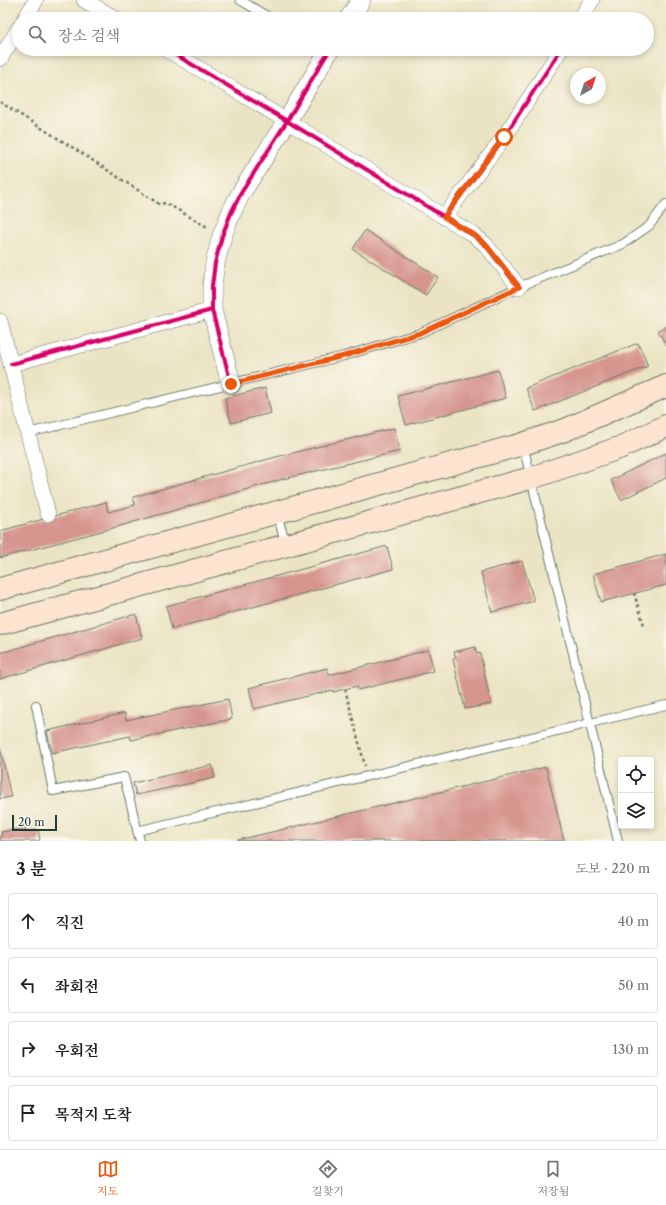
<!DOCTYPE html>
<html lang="ko">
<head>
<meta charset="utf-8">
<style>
	:root { --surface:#fff; --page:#f6f6f6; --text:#202124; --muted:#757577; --line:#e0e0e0; --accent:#ea580c }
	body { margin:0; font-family:"Libre Caslon Text","Noto Serif KR",serif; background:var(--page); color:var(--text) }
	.controls { position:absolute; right:12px; bottom:12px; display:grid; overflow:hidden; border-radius:4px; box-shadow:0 2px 6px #0003 }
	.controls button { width:36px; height:36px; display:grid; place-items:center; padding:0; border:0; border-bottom:1px solid var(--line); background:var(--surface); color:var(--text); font:20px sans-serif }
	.compass { position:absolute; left:570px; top:68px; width:36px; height:36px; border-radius:50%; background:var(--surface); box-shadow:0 2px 6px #0003; rotate:39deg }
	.scale { position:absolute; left:12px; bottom:10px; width:45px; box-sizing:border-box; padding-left:4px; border:2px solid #1f3d34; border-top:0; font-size:11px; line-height:14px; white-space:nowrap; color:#1f3d34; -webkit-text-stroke:3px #fbf7ec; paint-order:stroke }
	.stop { position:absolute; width:12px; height:12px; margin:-9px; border:3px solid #ea580c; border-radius:50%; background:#fff }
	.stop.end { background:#ea580c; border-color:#fff; box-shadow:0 1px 4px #0008 }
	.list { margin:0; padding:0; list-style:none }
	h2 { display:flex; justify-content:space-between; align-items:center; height:52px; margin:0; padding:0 16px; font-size:17px }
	h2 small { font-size:13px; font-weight:400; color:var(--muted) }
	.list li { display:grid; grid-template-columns:26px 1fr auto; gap:12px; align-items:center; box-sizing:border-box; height:56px; margin:0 8px 8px; padding:0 8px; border:1px solid var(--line); border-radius:4px }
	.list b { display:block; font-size:15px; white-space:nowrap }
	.list em { font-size:13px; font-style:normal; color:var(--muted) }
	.icon { flex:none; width:22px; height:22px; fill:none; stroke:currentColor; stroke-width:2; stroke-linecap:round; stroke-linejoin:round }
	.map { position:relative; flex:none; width:666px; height:841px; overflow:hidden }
	.search { position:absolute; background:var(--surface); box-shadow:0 2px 6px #0003; left:12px; right:12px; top:12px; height:44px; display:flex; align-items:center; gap:10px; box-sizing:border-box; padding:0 14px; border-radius:22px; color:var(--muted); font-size:15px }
	.sheet { height:308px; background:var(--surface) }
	nav { display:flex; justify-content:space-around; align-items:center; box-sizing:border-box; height:56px; border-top:1px solid var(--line); background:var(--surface); font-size:11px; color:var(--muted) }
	nav a { display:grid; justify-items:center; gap:2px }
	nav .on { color:var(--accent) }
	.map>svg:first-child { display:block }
	.building { fill:#d6958f }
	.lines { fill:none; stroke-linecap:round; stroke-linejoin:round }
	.service-casing { stroke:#676; stroke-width:10 }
	.minor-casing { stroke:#676; stroke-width:16 }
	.tertiary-casing { stroke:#676; stroke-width:20 }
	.secondary-casing { stroke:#676; stroke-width:24 }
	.path { stroke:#676; stroke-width:2.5; stroke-dasharray:3 3; stroke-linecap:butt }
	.service { stroke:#fff; stroke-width:8 }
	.minor { stroke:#fff; stroke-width:15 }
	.tertiary { stroke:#fff; stroke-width:19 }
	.secondary { stroke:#fde4d0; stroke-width:22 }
	.cycleway-casing { stroke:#fbf7ec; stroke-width:6 }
	.cycleway { stroke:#d6006c; stroke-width:4 }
	.route { stroke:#ea580c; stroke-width:5 }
</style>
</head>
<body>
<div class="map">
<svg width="666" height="841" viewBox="0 0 666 841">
	<rect width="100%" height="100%" fill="#fbf7ec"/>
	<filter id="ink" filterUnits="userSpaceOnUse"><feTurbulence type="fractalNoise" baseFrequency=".025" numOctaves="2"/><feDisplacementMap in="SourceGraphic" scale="8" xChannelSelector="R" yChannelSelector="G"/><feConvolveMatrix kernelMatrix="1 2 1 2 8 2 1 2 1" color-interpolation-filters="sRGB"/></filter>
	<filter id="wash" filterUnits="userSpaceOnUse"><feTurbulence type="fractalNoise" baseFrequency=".012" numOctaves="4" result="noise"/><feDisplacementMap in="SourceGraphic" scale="16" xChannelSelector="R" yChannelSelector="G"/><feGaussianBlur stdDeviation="0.9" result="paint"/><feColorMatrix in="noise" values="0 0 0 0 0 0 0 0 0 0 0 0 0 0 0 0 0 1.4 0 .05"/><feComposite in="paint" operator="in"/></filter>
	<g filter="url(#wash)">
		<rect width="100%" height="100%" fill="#ebe4c4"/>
		<g id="blocks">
			<g class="building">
				<path d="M365,230l73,47 -12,18 -73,-46z"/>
				<path d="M666,326v19l-8,-14z"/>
				<path d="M638,343l10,23 -113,45 -9,-23z"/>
				<path d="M498,370l8,28 -100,27 -8,-29z"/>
				<path d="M265,388l6,25 -40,10 -6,-25z"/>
				<path d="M394,428l6,23 -117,28 -170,49 -113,30v-27l106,-29 2,10 27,-7 -2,-8 143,-40z"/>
				<path d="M666,453v25l-45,22 -10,-20z"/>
				<path d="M387,546l6,23 -221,60 -6,-23z"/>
				<path d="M666,554v31l-65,17 -8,-28z"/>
				<path d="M522,561l12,40 -42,11 -11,-40z"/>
				<path d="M136,614l6,24 -142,41v-26z"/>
				<path d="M475,647l2,7 3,-1 11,51 -26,5 -12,-50 3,-1 -2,-6z"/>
				<path d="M428,650l6,21 -76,19 -1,-4 -24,6v-2l-79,19 -5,-21 78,-20 2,7z"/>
				<path d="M228,699l4,20 -101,21 -1,-4 -78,17 -5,-22 78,-18 1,7z"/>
				<path d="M0,747l11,50 -11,2z"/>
				<path d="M212,765l3,13 -79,17 -3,-12z"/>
				<path d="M546,767l18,74h-326v-1z"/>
				<path d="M26,828v4l12,-2 2,10 -3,1h-37v-5l2,-1 -1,-3z"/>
			</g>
		</g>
	</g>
	<g filter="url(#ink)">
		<use href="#blocks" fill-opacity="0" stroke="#676" stroke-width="1"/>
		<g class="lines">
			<defs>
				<g id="service">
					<path d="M240,0l32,19"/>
					<path d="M28,433l316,-77 76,-23 99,-46 104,-43 26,-18 17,-22"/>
					<path d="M523,445l95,396"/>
					<path d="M277,514l9,31"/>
					<path d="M36,705l17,86 71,-14 16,64"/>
					<path d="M137,831l529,-126"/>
				</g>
				<g id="minor">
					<path d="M84,0l32,19"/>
					<path d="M25,19l11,-19"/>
					<path d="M580,19l12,-19"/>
					<path d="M166,49l121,72 187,114 12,10 33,42"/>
					<path d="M0,59l19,-31"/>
					<path d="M444,217l60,-80 57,-88"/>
					<path d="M0,321l48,193"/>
					<path d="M11,364l201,-54"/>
				</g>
				<g id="tertiary">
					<path d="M349,19l12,-19"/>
					<path d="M231,384l-19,-74v-24l3,-23 7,-27 9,-23 10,-20 46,-72 43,-72"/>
				</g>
				<g id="secondary">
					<path d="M0,589l523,-145 42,-14 101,-44"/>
					<path d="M0,624l531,-146 88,-30 47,-22"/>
				</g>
			</defs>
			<use href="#service" class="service-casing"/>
			<use href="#minor" class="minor-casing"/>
			<use href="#tertiary" class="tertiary-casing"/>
			<use href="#secondary" class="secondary-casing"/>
			<g class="path">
				<path d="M0,102l86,54 73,48 7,-1 43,25"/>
				<path d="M634,593l10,32"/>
				<path d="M345,689l20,77"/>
			</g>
			<use href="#service" class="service"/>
			<use href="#minor" class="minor"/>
			<use href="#tertiary" class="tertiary"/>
			<use href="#secondary" class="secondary"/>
			<defs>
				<g id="cycleway">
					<path d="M166,49l121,72 187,114 12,10 33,42"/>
					<path d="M444,217l60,-80 57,-88"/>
					<path d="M11,364l201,-54"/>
					<path d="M231,384l-19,-74v-24l3,-23 7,-27 9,-23 10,-20 46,-72 43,-72"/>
				</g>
			</defs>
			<use href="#cycleway" class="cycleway-casing"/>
			<use href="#cycleway" class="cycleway"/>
		</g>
	</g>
	<g class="lines" filter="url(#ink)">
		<path class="route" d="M231,384l113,-28 76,-23 99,-46 -33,-42 -12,-10 -30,-18 60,-80"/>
	</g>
</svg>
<div class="controls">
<button><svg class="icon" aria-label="locate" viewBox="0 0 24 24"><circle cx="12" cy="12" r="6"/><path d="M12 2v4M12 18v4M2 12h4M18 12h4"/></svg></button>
<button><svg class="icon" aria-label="layers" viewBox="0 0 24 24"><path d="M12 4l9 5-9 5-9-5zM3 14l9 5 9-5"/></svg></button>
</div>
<svg class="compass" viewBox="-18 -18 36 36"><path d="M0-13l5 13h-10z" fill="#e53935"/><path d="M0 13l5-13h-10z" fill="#757577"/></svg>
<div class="scale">20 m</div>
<div class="stop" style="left:504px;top:137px"></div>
<div class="stop end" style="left:231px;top:384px"></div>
<div class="search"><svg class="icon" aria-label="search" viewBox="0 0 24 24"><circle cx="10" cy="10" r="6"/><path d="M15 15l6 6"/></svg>장소 검색</div>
</div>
<section class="sheet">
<h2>3 분<small>도보 · 220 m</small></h2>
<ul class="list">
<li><svg class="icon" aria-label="ahead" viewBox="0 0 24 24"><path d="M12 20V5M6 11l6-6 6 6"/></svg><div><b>직진</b></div><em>40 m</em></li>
<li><svg class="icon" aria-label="left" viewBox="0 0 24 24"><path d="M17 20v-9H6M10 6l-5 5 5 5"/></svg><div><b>좌회전</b></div><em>50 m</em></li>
<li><svg class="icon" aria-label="right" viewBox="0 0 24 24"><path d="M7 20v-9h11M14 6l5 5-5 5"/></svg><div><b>우회전</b></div><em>130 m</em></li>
<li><svg class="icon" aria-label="arrive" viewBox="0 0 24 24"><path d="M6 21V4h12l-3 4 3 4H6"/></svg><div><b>목적지 도착</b></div></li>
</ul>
</section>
<nav>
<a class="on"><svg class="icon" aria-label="map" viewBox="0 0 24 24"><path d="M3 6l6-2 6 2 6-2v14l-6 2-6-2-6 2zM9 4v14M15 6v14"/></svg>지도</a>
<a><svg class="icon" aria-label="directions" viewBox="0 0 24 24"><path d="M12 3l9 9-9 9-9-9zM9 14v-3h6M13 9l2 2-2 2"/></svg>길찾기</a>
<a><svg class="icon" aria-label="saved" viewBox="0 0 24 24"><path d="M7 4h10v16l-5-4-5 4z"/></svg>저장됨</a>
</nav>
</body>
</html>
